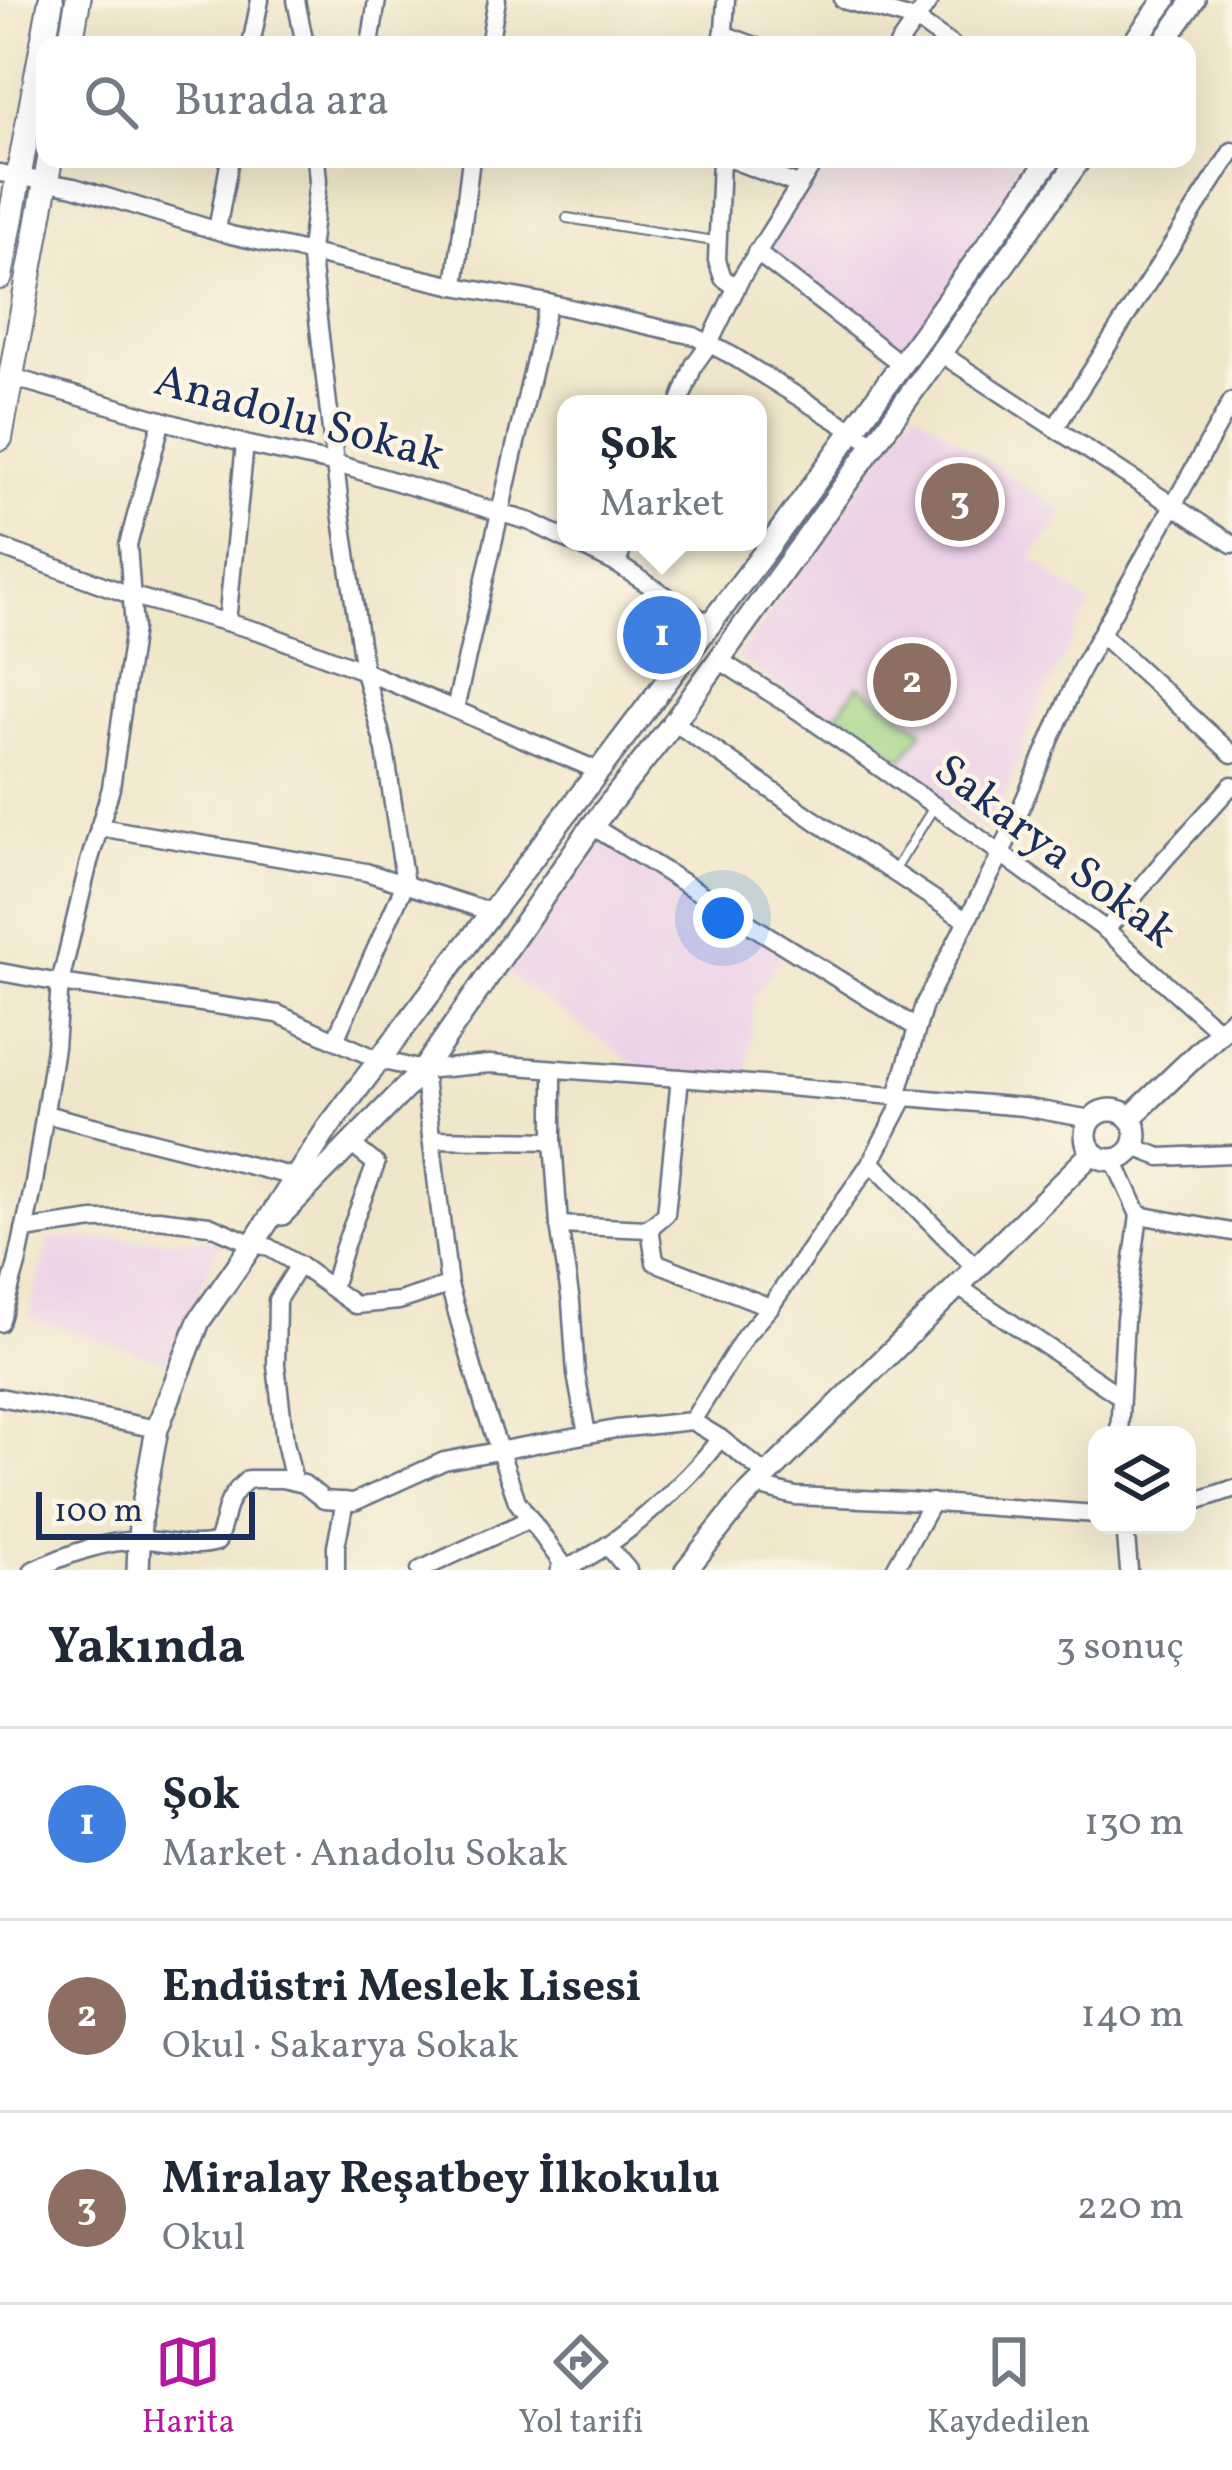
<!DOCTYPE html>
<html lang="tr">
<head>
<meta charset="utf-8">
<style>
	:root { --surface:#fff; --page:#f2f2f3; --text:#1f2937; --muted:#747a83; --line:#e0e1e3; --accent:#b5179e }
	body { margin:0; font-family:Vollkorn,serif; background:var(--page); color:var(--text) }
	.controls { position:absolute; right:36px; bottom:36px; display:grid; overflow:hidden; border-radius:24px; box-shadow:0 12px 48px #0002 }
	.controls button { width:108px; height:108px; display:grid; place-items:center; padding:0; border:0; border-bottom:3px solid var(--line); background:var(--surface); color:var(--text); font:60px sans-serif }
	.scale { position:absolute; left:36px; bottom:30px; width:219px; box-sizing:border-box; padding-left:12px; border:6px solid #1b2f5e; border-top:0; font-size:33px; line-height:42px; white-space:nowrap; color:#1b2f5e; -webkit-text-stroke:9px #fcf5e5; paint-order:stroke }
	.you { position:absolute; left:723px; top:918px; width:42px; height:42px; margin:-30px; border:9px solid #fff; border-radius:50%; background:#1a73e8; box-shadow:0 0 0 18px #1a73e833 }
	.badge { display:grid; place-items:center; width:78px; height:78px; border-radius:50%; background:var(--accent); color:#fff; font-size:39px; font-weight:700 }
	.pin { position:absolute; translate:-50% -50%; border:6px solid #fff; box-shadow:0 3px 12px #0006 }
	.popup { position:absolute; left:557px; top:395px; width:210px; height:156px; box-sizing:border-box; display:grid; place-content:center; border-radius:24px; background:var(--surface); filter:drop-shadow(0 3px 9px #0005); font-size:39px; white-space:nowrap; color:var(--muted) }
	.popup b { font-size:45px; color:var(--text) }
	.popup::after { content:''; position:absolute; left:50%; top:100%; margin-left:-24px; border:24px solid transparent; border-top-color:var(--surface) }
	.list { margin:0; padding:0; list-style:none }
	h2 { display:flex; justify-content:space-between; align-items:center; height:156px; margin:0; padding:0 48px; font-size:51px }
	h2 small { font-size:39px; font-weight:400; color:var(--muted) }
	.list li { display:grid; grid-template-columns:78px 1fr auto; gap:36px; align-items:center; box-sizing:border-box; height:192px; padding:0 48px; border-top:3px solid var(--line) }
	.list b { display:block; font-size:45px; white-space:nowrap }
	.list p { margin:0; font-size:39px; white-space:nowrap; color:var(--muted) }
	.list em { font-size:39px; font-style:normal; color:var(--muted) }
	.icon { flex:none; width:66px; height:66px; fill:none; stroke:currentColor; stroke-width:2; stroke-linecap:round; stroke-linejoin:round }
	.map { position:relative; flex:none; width:1232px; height:1570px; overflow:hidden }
	.search { position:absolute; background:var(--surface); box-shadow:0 12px 48px #0002; left:36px; right:36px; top:36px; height:132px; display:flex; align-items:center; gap:30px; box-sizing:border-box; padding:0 42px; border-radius:24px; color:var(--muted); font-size:45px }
	.sheet { height:732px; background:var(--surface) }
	nav { display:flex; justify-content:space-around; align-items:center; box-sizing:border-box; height:168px; border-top:3px solid var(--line); background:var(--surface); font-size:33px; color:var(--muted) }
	nav a { display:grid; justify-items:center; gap:6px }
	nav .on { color:var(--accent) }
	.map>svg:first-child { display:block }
	.built { fill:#ecd1e9 }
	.green { fill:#a1d585; stroke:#5e8272; stroke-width:3 }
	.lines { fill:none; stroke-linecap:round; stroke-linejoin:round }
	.service-casing { stroke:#666f83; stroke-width:12 }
	.minor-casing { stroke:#666f83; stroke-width:21 }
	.tertiary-casing { stroke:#666f83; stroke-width:26 }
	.secondary-casing { stroke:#666f83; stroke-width:28 }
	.service { stroke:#fff; stroke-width:8 }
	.minor { stroke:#fff; stroke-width:16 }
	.tertiary { stroke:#fff; stroke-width:21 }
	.secondary { stroke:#fff; stroke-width:24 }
	.labels { text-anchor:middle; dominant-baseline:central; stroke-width:9; stroke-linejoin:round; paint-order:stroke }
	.street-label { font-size:45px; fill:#1b2f5e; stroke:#fcf5e5 }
</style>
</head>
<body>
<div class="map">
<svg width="1232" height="1570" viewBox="0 0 1232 1570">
	<rect width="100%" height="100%" fill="#fcf5e5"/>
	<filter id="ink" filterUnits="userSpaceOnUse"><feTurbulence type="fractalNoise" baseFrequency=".00833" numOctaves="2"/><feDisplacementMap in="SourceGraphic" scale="24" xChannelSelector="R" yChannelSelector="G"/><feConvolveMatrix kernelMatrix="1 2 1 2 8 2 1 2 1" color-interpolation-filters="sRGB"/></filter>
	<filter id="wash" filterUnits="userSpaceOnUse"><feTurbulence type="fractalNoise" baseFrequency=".004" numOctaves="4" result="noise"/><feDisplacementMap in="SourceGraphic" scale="48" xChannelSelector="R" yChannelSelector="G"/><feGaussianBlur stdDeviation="2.7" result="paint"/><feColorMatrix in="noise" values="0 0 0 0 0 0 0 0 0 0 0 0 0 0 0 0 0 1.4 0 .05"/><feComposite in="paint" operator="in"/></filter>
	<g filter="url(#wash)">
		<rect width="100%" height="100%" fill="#f0e6c9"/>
		<g class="built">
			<path d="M820,159h229l-148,205 -145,-112z"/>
			<path d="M915,409l148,104 -31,44 58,48 -52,102 -47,127 -253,-177z"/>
			<path d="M608,834l176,117 -30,47 -7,81 -98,-5 -142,-100z"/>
			<path d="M49,1238l172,2 -53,122 -139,-44z"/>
		</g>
		<path class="green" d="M858,685l65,45 -20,29 -66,-45z"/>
	</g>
	<g filter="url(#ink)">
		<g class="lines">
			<defs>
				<g id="service">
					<path d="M567,218l147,23"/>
					<path d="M894,871l40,-64"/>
				</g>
				<g id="minor">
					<path d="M296,0l9,45"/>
					<path d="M843,0l73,20 36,25"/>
					<path d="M723,34l30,11"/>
					<path d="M251,45l9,-45"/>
					<path d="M370,45l7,-45"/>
					<path d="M489,45l8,-45"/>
					<path d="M723,45l3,-45"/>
					<path d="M898,45l32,-45"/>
					<path d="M316,159l2,22 -8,70 29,247 25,173 21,79 20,134 -70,156"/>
					<path d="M721,159l-4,101 6,18 13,9"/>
					<path d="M730,159l68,26"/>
					<path d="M0,173l74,14 157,48 224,51 93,17 146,33 37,19 143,89"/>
					<path d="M217,230l13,-71"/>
					<path d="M756,252l145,112"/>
					<path d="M455,286l16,-127"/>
					<path d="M940,353l292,191"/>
					<path d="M11,377l234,67 92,20 194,58 35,17"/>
					<path d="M679,404l15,-39 15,-21 32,-66 75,-119"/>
					<path d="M1055,428l177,-277"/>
					<path d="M572,542l45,22 93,61"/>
					<path d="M0,547l133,49 128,36 103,39 235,100"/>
					<path d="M617,564l8,-22"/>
					<path d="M227,622l18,-178"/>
					<path d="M1101,634l131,120"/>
					<path d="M719,660l72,46 144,100 171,124 114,102"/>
					<path d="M455,709l93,-406"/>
					<path d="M674,722l139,97 154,102"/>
					<path d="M592,826l325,202"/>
					<path d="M99,827l267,45 125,40"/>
					<path d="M1106,930l59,-71 67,-74"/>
					<path d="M0,972l60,11 218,31 101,46 44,10 67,-6 190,14 343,29 68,12"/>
					<path d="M553,1069v72l6,84 12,77 5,72 11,60"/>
					<path d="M423,1070l26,215 35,121 33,95 50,69"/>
					<path d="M897,1096l27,-91 77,-151 80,-185 151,-268"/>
					<path d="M45,1114l250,63"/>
					<path d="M431,1139l122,2"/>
					<path d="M1134,1147l26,10 72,-3"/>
					<path d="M1114,1160l25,55 -14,104 -6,116"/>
					<path d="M871,1162l105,106"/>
					<path d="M1139,1215l93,17"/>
					<path d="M559,1225l89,4 18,-15 14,-136"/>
					<path d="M650,1227l5,35 115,45"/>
					<path d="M24,1230l70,-10 64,-1 51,6 44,19 15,3 31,18 56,40 44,-4 50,-16"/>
					<path d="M957,1286l163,110"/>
					<path d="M332,1288l12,-41 32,-83 -25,-20"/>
					<path d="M0,1323l17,-59 16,-75 22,-142 5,-64 29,-121 22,-74 23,-160 -6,-83 34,-125"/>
					<path d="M0,1397l157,32"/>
					<path d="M692,1421l53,-85 25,-29 101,-145 34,-65"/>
					<path d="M294,1481l-9,-39 -9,-77 1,-65 22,-35"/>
					<path d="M757,1486l38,10 111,5 191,13"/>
					<path d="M1187,1504l45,-15"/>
					<path d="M1125,1525l4,45"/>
					<path d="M607,1545l21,25"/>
					<path d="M33,1570c35,-16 70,-29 109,-30 25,0 50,10 75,2 12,-31 4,-39 31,-63h34l22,5 20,16 30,2 90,-41 172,-32 76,-8 28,17 47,37"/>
					<path d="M336,1570v-24l9,-45"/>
					<path d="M420,1570l110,-51"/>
					<path d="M559,1570c49,-14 132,-90 161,-132"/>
					<path d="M894,1570l38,-68"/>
				</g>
				<g id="tertiary">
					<path d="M1132,45l33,-45"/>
					<path d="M1162,45l32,-45"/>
					<circle cx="1111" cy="1135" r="25"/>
					<path d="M1130,1118l102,-97"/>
					<path d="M282,1214l141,-144 169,-244 82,-104 406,-563"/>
					<path d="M138,1570l2,-49 17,-92 42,-108 54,-77 74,-115 440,-580 283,-390"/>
					<path d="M686,1570l56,-70 351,-348"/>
				</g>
				<g id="secondary">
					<path d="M70,45l8,-45"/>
					<path d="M0,277l51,-277"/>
					<path d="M0,438l50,-279"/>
				</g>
			</defs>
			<use href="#service" class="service-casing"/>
			<use href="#minor" class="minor-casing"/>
			<use href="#tertiary" class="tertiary-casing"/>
			<use href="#secondary" class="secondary-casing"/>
			<use href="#service" class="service"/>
			<use href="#minor" class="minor"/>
			<use href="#tertiary" class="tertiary"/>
			<use href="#secondary" class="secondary"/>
		</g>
	</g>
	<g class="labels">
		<g class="street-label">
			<text transform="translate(299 420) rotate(15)">Anadolu Sokak</text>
			<text transform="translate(1054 853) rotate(37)">Sakarya Sokak</text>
		</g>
	</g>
</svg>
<div class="controls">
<button><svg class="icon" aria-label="layers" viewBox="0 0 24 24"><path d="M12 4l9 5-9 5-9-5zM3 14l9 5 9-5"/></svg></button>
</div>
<div class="scale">100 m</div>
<div class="you"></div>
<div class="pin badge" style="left:662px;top:635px;background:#3f7fe0">1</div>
<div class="popup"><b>Şok</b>Market</div>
<div class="pin badge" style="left:912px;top:682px;background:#8d6e63">2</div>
<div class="pin badge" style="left:960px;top:502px;background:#8d6e63">3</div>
<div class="search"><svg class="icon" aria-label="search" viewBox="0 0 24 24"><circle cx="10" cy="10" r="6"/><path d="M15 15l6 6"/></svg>Burada ara</div>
</div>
<section class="sheet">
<h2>Yakında<small>3 sonuç</small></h2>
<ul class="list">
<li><span class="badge" style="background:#3f7fe0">1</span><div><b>Şok</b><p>Market · Anadolu Sokak</p></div><em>130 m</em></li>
<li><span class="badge" style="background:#8d6e63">2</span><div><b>Endüstri Meslek Lisesi</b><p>Okul · Sakarya Sokak</p></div><em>140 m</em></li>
<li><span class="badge" style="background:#8d6e63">3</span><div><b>Miralay Reşatbey İlkokulu</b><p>Okul</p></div><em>220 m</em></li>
</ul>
</section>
<nav>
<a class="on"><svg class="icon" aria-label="map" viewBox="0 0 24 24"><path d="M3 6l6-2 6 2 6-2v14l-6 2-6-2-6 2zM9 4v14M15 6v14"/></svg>Harita</a>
<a><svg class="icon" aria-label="directions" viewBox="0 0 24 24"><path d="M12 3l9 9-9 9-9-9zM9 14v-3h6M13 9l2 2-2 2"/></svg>Yol tarifi</a>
<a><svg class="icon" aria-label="saved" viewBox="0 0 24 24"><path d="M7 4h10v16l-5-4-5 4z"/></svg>Kaydedilen</a>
</nav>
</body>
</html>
